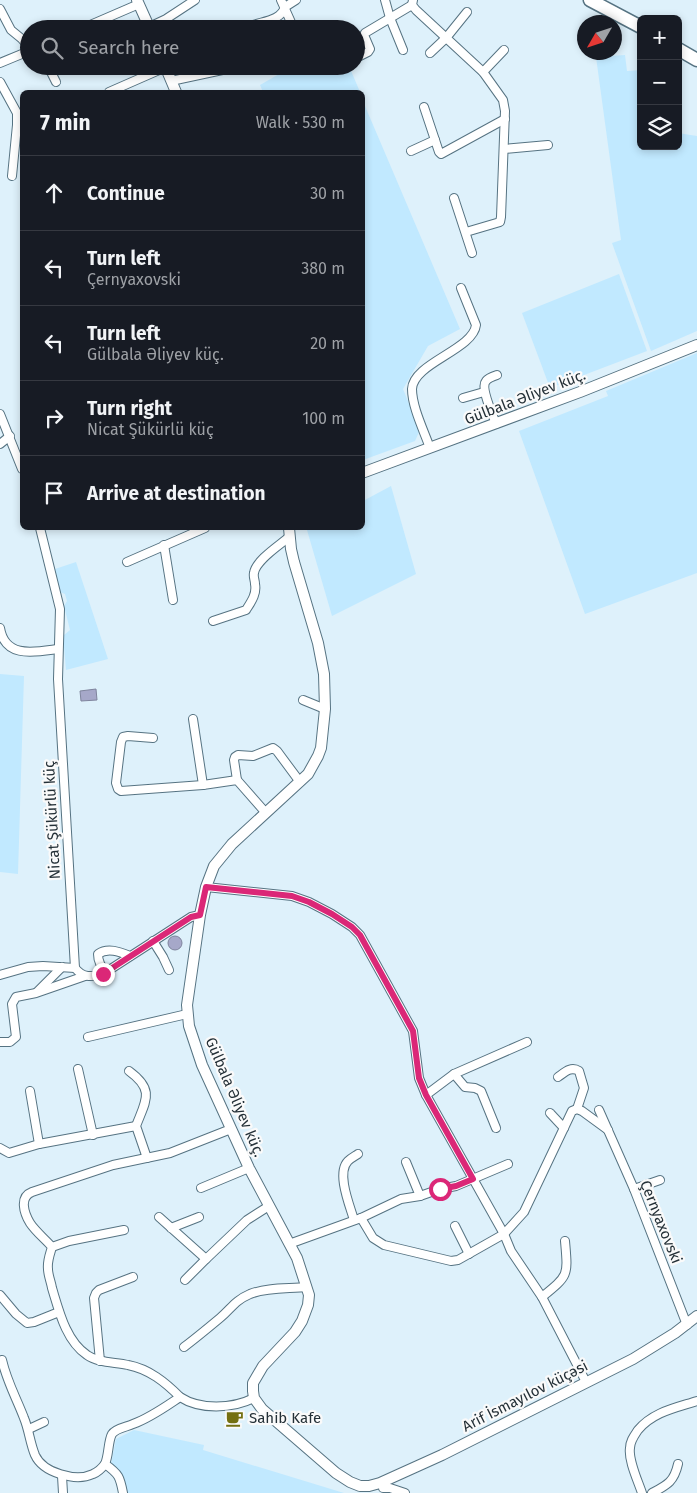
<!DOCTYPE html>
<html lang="en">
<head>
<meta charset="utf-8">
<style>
	:root { --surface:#171b24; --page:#20242c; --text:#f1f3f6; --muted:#9ea1a6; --line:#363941 }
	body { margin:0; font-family:"Fira Sans",sans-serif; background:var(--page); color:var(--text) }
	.controls { position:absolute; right:15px; top:15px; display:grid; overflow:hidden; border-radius:8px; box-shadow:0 2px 8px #0003 }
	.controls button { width:45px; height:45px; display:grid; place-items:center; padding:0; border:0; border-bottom:1px solid var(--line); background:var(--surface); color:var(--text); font:25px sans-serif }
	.compass { position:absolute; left:577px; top:15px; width:45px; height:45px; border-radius:50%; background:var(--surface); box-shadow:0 2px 8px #0003; rotate:231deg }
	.stop { position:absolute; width:15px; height:15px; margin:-11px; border:4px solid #db2777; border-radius:50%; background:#fff }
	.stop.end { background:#db2777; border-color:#fff; box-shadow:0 1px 5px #0008 }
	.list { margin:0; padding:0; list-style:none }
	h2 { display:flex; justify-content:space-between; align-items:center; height:65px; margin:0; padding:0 20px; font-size:21px }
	h2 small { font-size:16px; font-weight:400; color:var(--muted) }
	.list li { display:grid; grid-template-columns:32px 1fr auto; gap:15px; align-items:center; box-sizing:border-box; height:75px; padding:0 20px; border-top:1px solid var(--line) }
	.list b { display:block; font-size:19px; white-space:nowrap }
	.list p { margin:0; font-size:16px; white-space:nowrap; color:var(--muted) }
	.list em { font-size:16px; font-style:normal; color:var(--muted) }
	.icon { flex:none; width:28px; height:28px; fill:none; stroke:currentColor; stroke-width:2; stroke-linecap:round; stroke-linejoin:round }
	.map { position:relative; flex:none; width:697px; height:1493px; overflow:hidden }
	.search { position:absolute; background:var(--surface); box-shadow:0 2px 8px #0003; left:20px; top:20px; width:345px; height:55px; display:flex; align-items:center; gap:12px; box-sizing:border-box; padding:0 18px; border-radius:28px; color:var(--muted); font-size:19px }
	.panel { position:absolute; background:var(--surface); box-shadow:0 2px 8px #0003; left:20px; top:90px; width:345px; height:440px; border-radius:8px }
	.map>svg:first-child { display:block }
	.built { fill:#c1e9ff }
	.water { fill:#a6a8c9; stroke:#7f849d }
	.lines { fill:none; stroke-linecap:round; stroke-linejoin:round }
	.minor-casing { stroke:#567382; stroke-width:10 }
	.tertiary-casing { stroke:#567382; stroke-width:12 }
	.trunk-casing { stroke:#567382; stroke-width:15 }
	.minor { stroke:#fff; stroke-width:8 }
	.tertiary { stroke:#fff; stroke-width:10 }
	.trunk { stroke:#fff; stroke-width:12 }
	.route { stroke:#db2777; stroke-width:6 }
	.labels { text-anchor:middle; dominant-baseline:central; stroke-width:4.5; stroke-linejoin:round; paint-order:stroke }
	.street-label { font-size:15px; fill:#243037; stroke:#fafafa }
	.poi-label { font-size:15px; fill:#243037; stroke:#fafafa; text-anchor:start }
</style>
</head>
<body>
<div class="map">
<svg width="697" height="1493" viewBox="0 0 697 1493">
	<rect width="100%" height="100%" fill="#def1fb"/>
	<g class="built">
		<path d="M625,55l2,16 14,-1v76h37v-13l19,3v195l-46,20 -39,-108 9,-3 -25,-183z"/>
		<path d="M293,66h56l11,26h-97l-3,-7z"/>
		<path d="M362,99l98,230 -32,17 -25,43 17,41 -5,11 -52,19z"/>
		<path d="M619,274l28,77 -97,37 -28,-75z"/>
		<path d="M697,353v220l-112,41 -66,-183 89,-35 -2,-5z"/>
		<path d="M391,486l25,88 -84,42 -25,-86 4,-2h51l1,-27z"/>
		<path d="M76,562l32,97 -42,11 -3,-34 7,-6 -6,-24 3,-5 -2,-7 -5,-2 -5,-23z"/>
		<path d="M0,674l24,2 -6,198 -18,-2z"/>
		<path d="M134,1430l70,15 -1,5 141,43h-220l-13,-29 5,-25z"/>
	</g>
	<g class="water">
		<path d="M96,689l1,11 -16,1 -1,-10z"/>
		<circle cx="175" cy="943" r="7"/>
	</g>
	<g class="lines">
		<defs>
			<g id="minor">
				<path d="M281,0l13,29"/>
				<path d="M385,0l5,18 13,32"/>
				<path d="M413,0l-1,5 4,5 67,62 20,28 2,11 -4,106 -1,5 -34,10"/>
				<path d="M0,9l11,21 11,9 7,8"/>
				<path d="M253,25c12,-4 28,-5 32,-18l11,-7"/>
				<path d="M149,27l17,-8 29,-19"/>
				<path d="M81,29l58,-25"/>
				<path d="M430,53l16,-15 21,-26"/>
				<path d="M356,58l12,-6 2,-3 -6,-14 1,-2 47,-28"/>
				<path d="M0,63l29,-12"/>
				<path d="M48,66l8,16"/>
				<path d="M483,72l21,-22"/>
				<path d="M171,81l70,-15"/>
				<path d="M0,82l17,31v12l-5,51"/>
				<path d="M109,92l57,-25"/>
				<path d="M424,107l15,45 2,2 64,-35"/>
				<path d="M504,149l44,-4"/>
				<path d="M411,151l24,-11"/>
				<path d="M454,198l18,55"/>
				<path d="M463,398l21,-6"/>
				<path d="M0,414l22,55"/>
				<path d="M496,424c-3,-9 -16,-36 -10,-43 2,-3 8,-5 11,-6"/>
				<path d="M0,444l10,-8"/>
				<path d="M430,448c-6,-17 -18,-41 -18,-59 1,-26 61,-39 64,-64l-15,-37"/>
				<path d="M40,528l20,81 -2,70 17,289c8,10 16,9 28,6l88,-57 9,-2"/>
				<path d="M164,545l9,55"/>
				<path d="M127,562l78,-34"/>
				<path d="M213,621l33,-11c5,-8 11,-16 9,-26 0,-4 -2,-7 -1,-11 2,-13 26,-28 35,-36"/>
				<path d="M0,628c5,31 35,24 58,21"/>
				<path d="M303,700l22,9"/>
				<path d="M193,719l10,66"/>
				<path d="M153,738l-25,-2 -5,1 -2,5 -5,41 2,6 3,2 82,-6 34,-5 29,33"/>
				<path d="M237,780l-3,-20 1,-3 3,-2 15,1 20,-8 4,3 23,31"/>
				<path d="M206,887l86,9 17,6 23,12 20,13 8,8 53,96 6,47 7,17 78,139 7,17 31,46 44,85"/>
				<path d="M153,941l10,16 6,13"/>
				<path d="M106,972c-5,-6 -8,-10 -8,-18 10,-7 22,-2 32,2"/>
				<path d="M0,975l28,-8 15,-1 32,2"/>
				<path d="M37,992l25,-25"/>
				<path d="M88,1037l99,-23"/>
				<path d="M0,1042h10l6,-5 -4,-33 4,-7 20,-4 49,-17"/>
				<path d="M78,1069l15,66"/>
				<path d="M129,1071c26,19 17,29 7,55l11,32"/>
				<path d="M454,1074l11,13 10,1 6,3 15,37"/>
				<path d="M558,1077c7,-5 13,-11 21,-6l5,17 -7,21"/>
				<path d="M30,1091l9,53"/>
				<path d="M426,1095l28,-21 73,-32"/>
				<path d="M599,1110l35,79 53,136"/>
				<path d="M550,1113l14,15"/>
				<path d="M0,1148l9,5 30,-9 97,-18"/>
				<path d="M406,1162l14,34 20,-7 16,-3 52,-22"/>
				<path d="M201,1188l48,-20"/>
				<path d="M634,1189l26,-9"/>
				<path d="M159,1217l47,42 41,-39 22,-14"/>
				<path d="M361,1218l12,20 11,7 67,16 7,-1 46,-26 20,-22 48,-101 5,-2 5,2 26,19"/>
				<path d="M354,1220c-4,-14 -18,-47 -6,-59 3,-3 7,-5 10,-7"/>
				<path d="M455,1226l14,28"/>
				<path d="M171,1228l28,-11"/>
				<path d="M289,1244l72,-26 40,-19 19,-3"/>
				<path d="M52,1247l17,-6 55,-11"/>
				<path d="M185,1280l21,-21"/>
				<path d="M0,1295l16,19 11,9 7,-1 25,-10"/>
				<path d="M542,1297c27,-22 26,-21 23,-56"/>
				<path d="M184,1347c12,-9 24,-19 36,-29 12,-10 14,-17 30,-24 18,-7 39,-5 57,-7"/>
				<path d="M2,1360c5,22 14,37 22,58 5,12 6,25 11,37 8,18 41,27 58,19 5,-2 9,-6 12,-10"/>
				<path d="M100,1361l-6,-63 2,-5 3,-3 34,-13"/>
				<path d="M180,1397c-15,-15 -31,-28 -52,-32 -13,-3 -30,-2 -41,-10 -21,-14 -28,-44 -35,-67 -1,-6 -4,-13 -4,-19 -1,-8 2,-15 4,-22 -7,-8 -16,-15 -22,-24 -6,-10 -11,-26 2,-31l81,-27 57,-12 61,-24"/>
				<path d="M29,1429l15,-7"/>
				<path d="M62,1476l1,17"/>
				<path d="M383,1488h7l15,5"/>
				<path d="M123,1493c-3,-16 -4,-19 -18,-29 4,-9 3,-23 7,-30 4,-6 15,-7 21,-10 17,-6 32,-17 47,-27 20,13 52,12 74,1"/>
				<path d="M642,1493c-4,-12 -14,-33 -12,-45 0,-7 4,-12 8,-18 15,-18 37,-22 59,-29"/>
				<path d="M652,1493c15,-8 22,-11 26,-29"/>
			</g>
			<g id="tertiary">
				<path d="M137,0l13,29"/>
				<path d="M165,66l11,26"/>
				<path d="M362,473l218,-81 117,-47"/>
				<path d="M289,528l2,21 3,13 24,81 6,31 1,35 -4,39 -3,8 -10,18 -76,70 -18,22 -8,21 -6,28 -13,90 2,21 13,39 47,103 48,90 12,37 -1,10 -6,16 -7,11 -32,34 -10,17v8l1,7 8,11 74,64 14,9 10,4h9l11,-3 62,-28 191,-96 42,-26 22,-17"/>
			</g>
			<g id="trunk">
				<path d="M590,0l51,27"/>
				<path d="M678,49l19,11"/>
			</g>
		</defs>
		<use href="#minor" class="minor-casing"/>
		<use href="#tertiary" class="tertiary-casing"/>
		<use href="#trunk" class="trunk-casing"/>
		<use href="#minor" class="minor"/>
		<use href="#tertiary" class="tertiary"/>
		<use href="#trunk" class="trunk"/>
	</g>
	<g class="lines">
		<path class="route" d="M103,974l88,-57 9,-2 6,-28 86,9 17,6 23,12 20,13 8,8 53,96 6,47 7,17 47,84 -17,7 -16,3"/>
	</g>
	<defs>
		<symbol id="cafe-bare" viewBox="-9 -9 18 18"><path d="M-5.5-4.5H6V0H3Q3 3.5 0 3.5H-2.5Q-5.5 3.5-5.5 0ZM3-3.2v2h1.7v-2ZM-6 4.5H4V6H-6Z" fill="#747012" stroke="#fafafa" stroke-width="2.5" paint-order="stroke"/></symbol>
	</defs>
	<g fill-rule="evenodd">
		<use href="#cafe-bare" x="222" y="1406" width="25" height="25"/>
	</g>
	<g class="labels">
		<g class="street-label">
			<text transform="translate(525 397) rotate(-21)">Gülbala Əliyev küç.</text>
			<text transform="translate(52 820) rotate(-93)">Nicat Şükürlü küç</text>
			<text transform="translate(235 1097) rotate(67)">Gülbala Əliyev küç.</text>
			<text transform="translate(661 1222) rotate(68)">Çernyaxovski</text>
			<text transform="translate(525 1396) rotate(-27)">Arif İsmayılov küçəsi</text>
		</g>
		<g class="poi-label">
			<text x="249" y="1418">Sahib Kafe</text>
		</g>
	</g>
</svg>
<div class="controls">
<button>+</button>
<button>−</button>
<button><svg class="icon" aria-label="layers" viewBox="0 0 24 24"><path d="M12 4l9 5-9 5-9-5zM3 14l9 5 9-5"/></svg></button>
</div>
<svg class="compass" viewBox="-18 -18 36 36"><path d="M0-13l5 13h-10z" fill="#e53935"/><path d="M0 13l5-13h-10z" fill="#9ea1a6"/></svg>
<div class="stop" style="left:440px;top:1189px"></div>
<div class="stop end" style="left:103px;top:974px"></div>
<div class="search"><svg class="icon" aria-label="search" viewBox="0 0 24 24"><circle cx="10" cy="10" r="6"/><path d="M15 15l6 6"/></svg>Search here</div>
<section class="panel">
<h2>7 min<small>Walk · 530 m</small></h2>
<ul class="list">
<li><svg class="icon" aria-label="ahead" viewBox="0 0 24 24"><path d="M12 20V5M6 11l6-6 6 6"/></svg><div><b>Continue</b></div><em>30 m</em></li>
<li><svg class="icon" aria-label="left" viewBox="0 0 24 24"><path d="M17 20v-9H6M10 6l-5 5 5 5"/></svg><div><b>Turn left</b><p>Çernyaxovski</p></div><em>380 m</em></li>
<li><svg class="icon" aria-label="left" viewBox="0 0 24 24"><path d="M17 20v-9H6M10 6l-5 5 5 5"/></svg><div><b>Turn left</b><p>Gülbala Əliyev küç.</p></div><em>20 m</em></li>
<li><svg class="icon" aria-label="right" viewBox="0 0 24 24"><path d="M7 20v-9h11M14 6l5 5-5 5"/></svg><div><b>Turn right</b><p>Nicat Şükürlü küç</p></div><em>100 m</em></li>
<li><svg class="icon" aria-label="arrive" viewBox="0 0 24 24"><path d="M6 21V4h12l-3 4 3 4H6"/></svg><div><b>Arrive at destination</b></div></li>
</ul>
</section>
</div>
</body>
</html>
